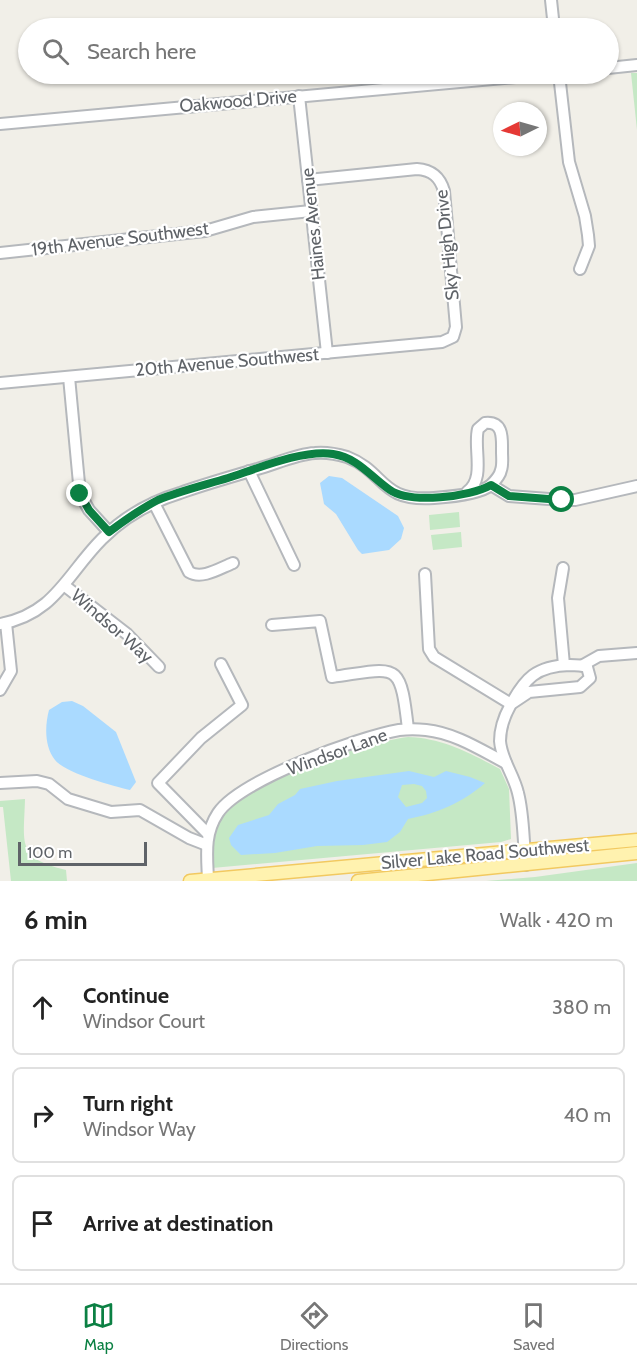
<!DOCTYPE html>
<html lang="en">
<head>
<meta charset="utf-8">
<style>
	:root { --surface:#fff; --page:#f6f6f6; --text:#222; --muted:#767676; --line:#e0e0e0; --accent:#0b8043 }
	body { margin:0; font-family:Cabin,sans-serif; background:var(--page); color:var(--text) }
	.compass { position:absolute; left:493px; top:102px; width:54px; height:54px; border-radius:50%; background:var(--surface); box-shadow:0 2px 4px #0004; rotate:265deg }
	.scale { position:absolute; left:18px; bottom:15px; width:129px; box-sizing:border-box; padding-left:6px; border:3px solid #5f6368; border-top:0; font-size:16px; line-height:21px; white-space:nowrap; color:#5f6368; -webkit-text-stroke:4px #fff; paint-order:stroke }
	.stop { position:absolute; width:18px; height:18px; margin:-14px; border:4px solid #0b8043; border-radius:50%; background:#fff }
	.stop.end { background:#0b8043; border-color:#fff; box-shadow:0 2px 6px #0008 }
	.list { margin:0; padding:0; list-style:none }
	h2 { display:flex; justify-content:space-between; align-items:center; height:78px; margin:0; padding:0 24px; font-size:26px }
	h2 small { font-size:20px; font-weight:400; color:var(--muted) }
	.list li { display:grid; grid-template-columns:39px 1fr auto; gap:18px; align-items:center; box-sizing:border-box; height:96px; margin:0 12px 12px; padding:0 12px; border:2px solid var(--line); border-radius:9px }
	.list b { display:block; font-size:22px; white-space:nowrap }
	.list p { margin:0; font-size:20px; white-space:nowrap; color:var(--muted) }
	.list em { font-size:20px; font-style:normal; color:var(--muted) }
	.icon { flex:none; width:33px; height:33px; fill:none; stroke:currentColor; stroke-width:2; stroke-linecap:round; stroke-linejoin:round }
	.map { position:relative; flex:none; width:637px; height:881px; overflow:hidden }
	.search { position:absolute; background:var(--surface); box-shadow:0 2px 4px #0004; left:18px; right:18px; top:18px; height:66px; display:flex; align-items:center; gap:15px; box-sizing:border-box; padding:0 21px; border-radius:33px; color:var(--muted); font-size:22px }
	.sheet { height:402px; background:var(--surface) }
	nav { display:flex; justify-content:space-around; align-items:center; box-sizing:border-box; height:84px; border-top:2px solid var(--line); background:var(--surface); font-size:16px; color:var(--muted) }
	nav a { display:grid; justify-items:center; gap:3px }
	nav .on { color:var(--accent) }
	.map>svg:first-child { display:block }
	.green { fill:#c5e8c5 }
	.water { fill:#aadaff; fill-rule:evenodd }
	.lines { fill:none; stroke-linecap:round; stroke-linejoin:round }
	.minor-casing { stroke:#b5b8bc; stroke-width:14 }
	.major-casing { stroke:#f2c960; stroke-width:15 }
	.minor { stroke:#fff; stroke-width:10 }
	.major { stroke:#fff2af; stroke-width:12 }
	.route { stroke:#0b8043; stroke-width:8 }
	.labels { text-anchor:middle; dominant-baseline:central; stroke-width:4.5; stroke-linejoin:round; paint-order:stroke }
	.street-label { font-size:18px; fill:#5f6368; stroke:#fff }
</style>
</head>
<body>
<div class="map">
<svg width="637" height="881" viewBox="0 0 637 881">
	<rect width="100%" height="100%" fill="#f1efe8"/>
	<g class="green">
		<path d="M631,73h6v57z"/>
		<path d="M459,512l1,15 -30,3 -1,-15z"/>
		<path d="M461,532l1,15 -29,3 -2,-15z"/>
		<path d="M408,737c34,1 62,16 92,32l9,20 2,50 -10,3 -289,26c0,-20 -1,-36 12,-53 24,-33 142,-73 184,-78z"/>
		<path d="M25,799c-1,45 -9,59 41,71l1,11h-56l-8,-74h-3v-6z"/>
		<path d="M637,863v18h-151l49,-4z"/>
	</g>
	<g class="water">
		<path d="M329,476l13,2 56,38 6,12 -3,11 -12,11 -27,4 -4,-4 -22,-36 -12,-10 -4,-21z"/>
		<path d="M72,701l11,5 33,26 20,50 -6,8c-17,-4 -65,-17 -75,-30 -11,-14 -10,-35 -6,-50l13,-8z"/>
		<path d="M409,771l25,6 12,-6 24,6 15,6c-23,20 -47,30 -77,36l-8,13 -13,10 -24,3 -46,1 -42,7 -34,2 -10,-10 -2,-7 9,-13 31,-10 9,-11 17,-9 5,-6 37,-8zM414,784l8,2 4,5 1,7 -5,5 -16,4 -8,-10 4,-12z"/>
	</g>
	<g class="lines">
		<defs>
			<g id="minor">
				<path d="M551,0l3,28"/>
				<path d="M608,68l29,-3"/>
				<path d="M559,74l10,88 16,54 3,19 1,11 -9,23"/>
				<path d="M299,96l28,257"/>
				<path d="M0,124l548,-50"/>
				<path d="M0,253l205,-22 48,-14 58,-6"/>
				<path d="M69,377l11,117 9,16 20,22"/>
				<path d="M0,383l442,-41 11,-5 3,-10 -12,-136c-4,-14 -12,-21 -27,-22l-109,11"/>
				<path d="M249,471l45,94"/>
				<path d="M491,485l18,11 53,4h13l62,-14"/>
				<path d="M154,503l35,69c13,8 31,-4 44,-9"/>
				<path d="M563,568l-5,30 6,67"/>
				<path d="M425,574l4,75 5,8 77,47"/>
				<path d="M65,586l62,48 32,33"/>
				<path d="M0,624c55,-10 67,-50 102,-85 22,-22 48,-37 78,-46 28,-10 58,-18 87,-27 15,-5 32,-12 48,-13 11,-1 22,1 32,4 39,15 32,45 87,41 14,-1 46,-4 57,-13 4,-4 9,-9 10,-15 2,-5 1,-12 1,-18 0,-13 2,-31 -17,-29l-7,6c-5,19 8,50 -11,63"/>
				<path d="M272,625l48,-4 12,56c66,-9 68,-18 76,52"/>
				<path d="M583,665l16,-9 38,-3"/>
				<path d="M0,690l11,-19 -5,-48"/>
				<path d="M511,704l18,-12 51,-5 10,-9 -3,-11c-6,-2 -11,-2 -17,-2 -34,1 -45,13 -60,41 -6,11 -10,22 -10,35 1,18 14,34 18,52 6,23 5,48 8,72"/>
				<path d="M0,783l37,-2 12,3 19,15 43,13 29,-2 49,28 18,7"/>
				<path d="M208,834l-50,-51 43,-45 41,-33 -21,-41"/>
				<path d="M208,879c-1,-24 -4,-45 10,-66 22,-33 141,-76 181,-83 9,-1 18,-1 27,0 29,3 55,20 80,33"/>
			</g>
			<g id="major">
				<path d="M190,881l447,-41"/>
				<path d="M358,881l279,-28"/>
			</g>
		</defs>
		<use href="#minor" class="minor-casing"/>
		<use href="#major" class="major-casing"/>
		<use href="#minor" class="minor"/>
		<use href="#major" class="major"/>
	</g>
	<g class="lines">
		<path class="route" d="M80,494l9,16 20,22c16,-12 31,-23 49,-32 22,-9 47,-15 70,-22 28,-9 76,-29 105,-24 25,4 37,22 57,36 20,14 80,7 101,-5l18,11 53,4"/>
	</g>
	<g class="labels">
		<g class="street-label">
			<text transform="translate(238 101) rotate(-5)">Oakwood Drive</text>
			<text transform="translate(313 224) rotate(-96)">Haines Avenue</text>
			<text transform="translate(120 239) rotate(-7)">19th Avenue Southwest</text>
			<text transform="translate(447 245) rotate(-96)">Sky High Drive</text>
			<text transform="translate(227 362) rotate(-5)">20th Avenue Southwest</text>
			<text transform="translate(112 626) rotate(41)">Windsor Way</text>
			<text transform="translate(337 752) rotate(-20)">Windsor Lane</text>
			<text transform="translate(485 854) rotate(-5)">Silver Lake Road Southwest</text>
		</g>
	</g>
</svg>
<svg class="compass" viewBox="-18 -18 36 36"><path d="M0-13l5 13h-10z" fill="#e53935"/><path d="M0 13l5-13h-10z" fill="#767676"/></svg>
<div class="scale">100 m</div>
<div class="stop" style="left:562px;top:500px"></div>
<div class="stop end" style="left:80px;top:494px"></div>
<div class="search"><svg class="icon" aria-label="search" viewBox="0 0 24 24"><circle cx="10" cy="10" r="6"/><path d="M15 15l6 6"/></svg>Search here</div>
</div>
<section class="sheet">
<h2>6 min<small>Walk · 420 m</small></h2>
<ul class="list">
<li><svg class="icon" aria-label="ahead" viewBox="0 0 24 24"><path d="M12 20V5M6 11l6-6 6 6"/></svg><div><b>Continue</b><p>Windsor Court</p></div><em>380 m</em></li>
<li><svg class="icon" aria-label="right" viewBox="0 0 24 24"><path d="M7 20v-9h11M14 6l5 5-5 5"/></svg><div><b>Turn right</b><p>Windsor Way</p></div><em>40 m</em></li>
<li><svg class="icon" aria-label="arrive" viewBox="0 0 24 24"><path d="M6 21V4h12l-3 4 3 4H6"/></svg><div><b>Arrive at destination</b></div></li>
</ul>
</section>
<nav>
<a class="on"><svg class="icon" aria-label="map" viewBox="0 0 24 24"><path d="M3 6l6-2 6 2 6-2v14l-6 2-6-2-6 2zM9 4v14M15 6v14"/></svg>Map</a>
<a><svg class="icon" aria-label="directions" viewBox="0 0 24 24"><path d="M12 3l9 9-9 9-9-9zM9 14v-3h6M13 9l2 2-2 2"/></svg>Directions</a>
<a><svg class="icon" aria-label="saved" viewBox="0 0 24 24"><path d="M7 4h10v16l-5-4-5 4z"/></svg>Saved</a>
</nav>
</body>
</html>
